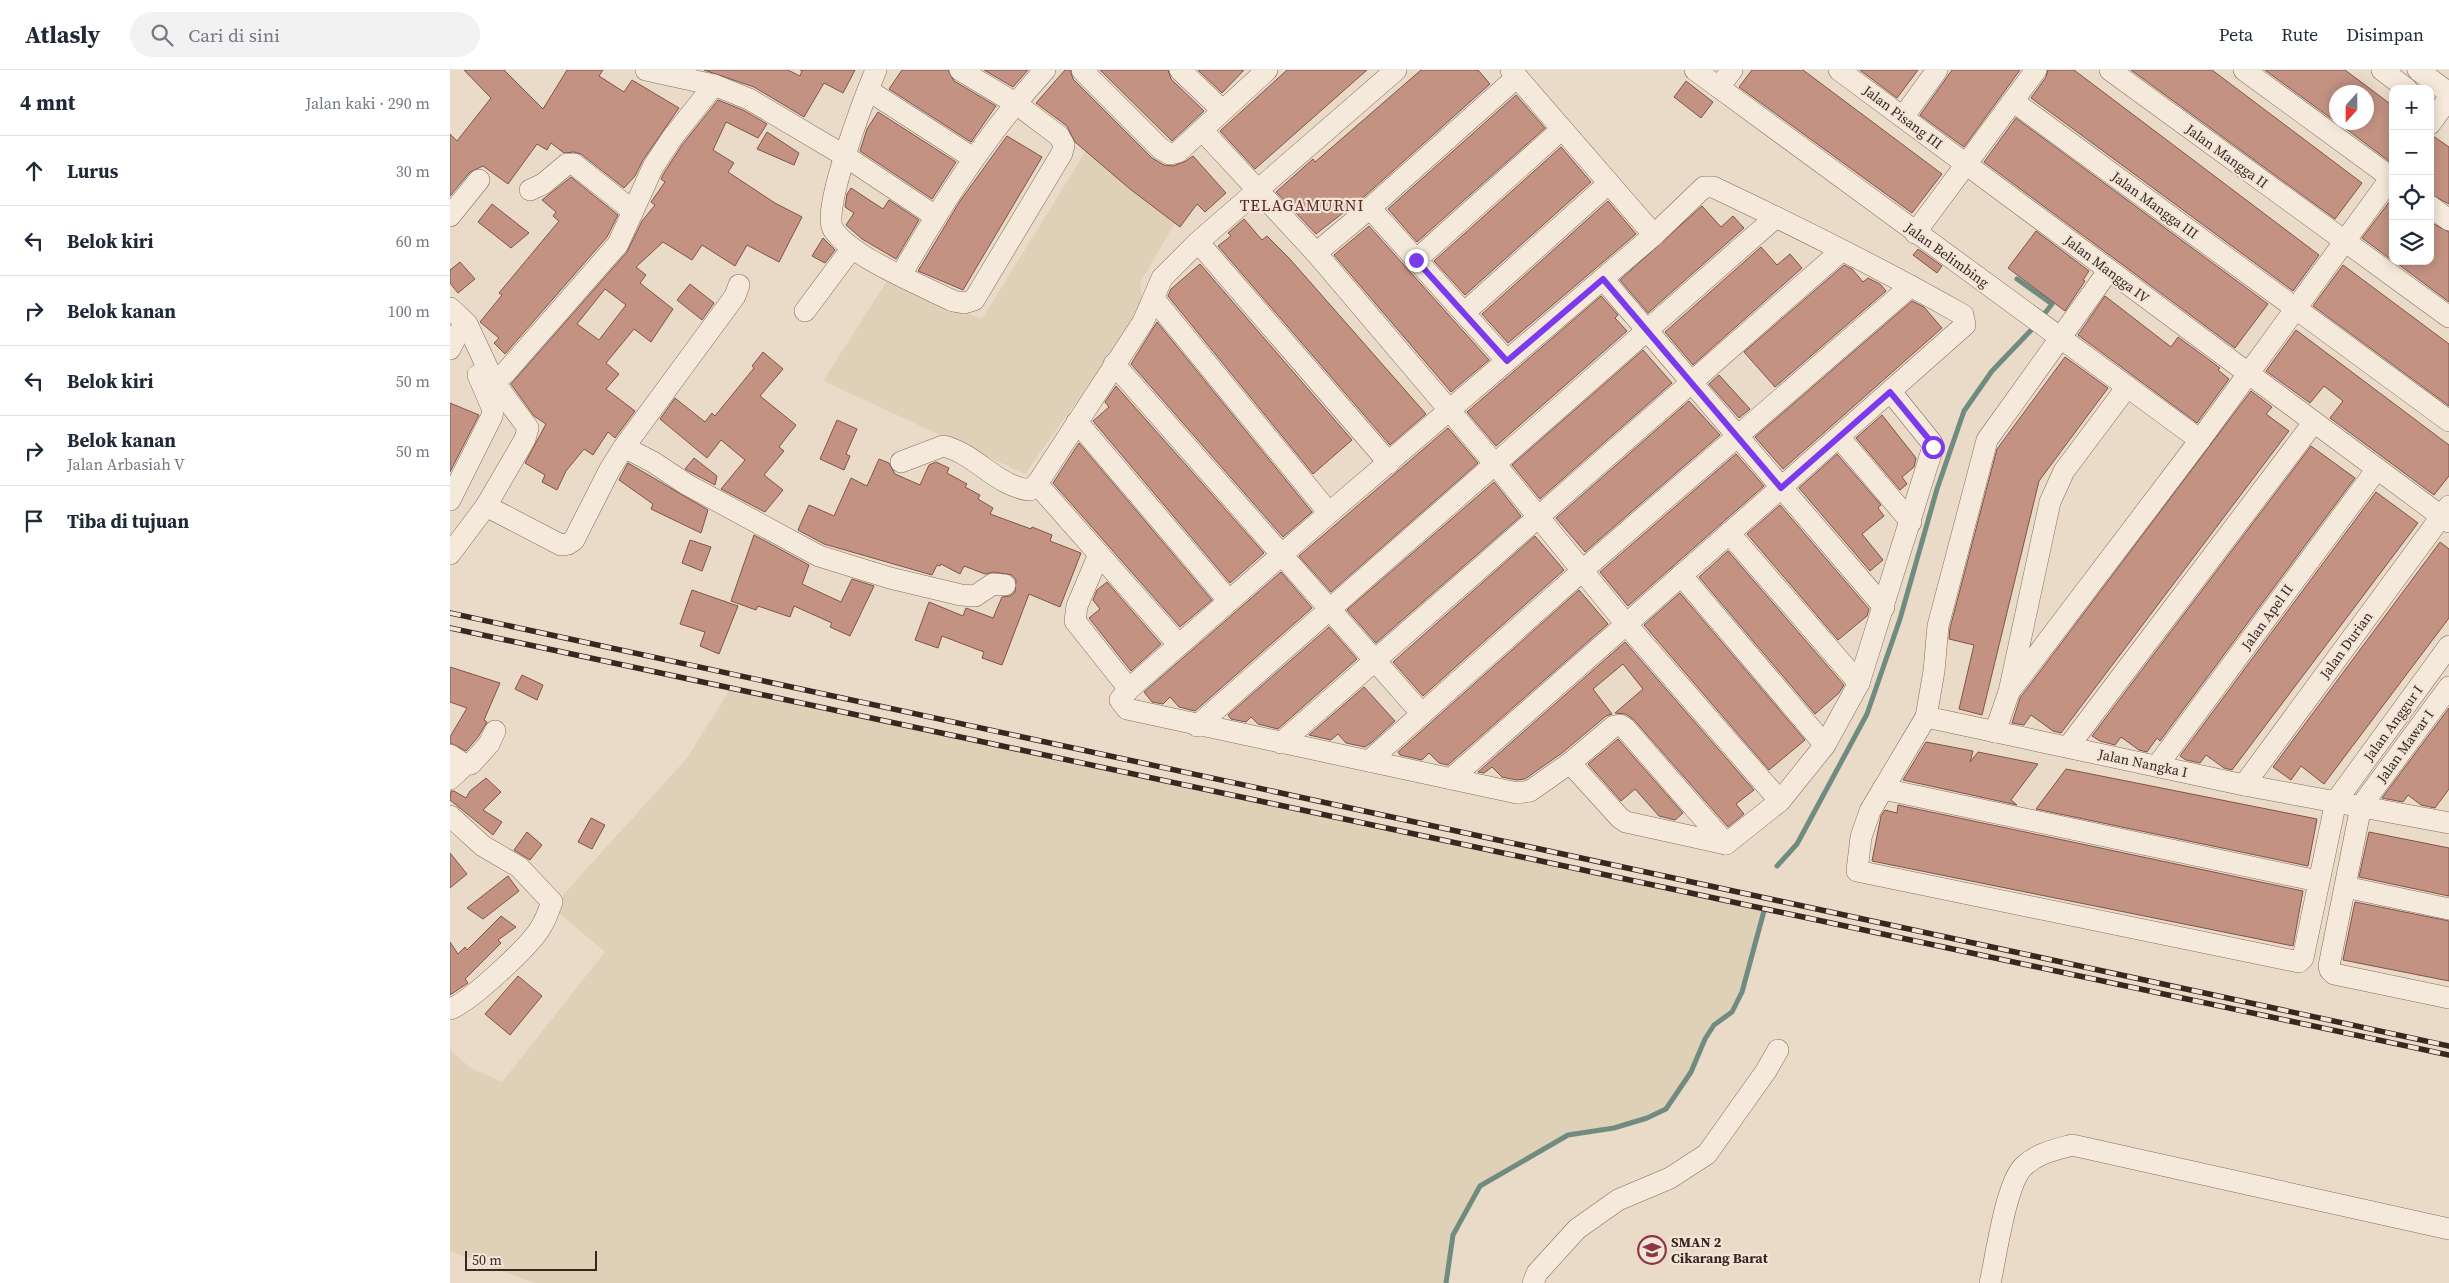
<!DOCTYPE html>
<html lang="id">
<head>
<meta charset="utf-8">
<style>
	:root { --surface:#fff; --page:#f2f2f3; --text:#1f2937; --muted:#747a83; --line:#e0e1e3 }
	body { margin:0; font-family:"Source Serif 4",serif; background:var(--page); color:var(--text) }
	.controls { position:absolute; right:15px; top:15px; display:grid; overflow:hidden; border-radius:10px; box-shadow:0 2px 12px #0003 }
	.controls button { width:45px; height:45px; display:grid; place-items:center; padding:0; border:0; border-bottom:1px solid var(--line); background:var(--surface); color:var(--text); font:25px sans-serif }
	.compass { position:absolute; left:1879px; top:15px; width:45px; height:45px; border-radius:50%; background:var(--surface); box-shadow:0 2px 12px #0003; rotate:201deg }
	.scale { position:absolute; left:15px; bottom:12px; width:132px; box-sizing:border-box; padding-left:5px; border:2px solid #362821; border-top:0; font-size:14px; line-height:18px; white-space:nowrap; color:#362821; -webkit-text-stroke:4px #f2e5d7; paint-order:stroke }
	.stop { position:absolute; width:15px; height:15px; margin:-11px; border:4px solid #7c3aed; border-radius:50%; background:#fff }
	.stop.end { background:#7c3aed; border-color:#fff; box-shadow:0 1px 5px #0008 }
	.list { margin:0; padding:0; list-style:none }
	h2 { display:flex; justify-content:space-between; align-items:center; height:65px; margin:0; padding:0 20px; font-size:21px }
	h2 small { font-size:16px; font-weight:400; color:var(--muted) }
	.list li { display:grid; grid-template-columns:32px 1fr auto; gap:15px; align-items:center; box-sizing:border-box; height:70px; padding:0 20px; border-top:1px solid var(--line) }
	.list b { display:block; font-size:19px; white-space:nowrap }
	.list p { margin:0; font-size:16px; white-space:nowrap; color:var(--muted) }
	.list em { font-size:16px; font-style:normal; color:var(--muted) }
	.icon { flex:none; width:28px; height:28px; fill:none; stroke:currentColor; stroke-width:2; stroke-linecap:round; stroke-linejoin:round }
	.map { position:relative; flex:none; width:1999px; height:1213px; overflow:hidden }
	header { display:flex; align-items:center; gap:30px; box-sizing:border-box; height:70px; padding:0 25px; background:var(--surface); border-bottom:1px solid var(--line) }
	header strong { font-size:24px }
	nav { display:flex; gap:28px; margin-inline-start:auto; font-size:18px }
	.search { width:350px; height:45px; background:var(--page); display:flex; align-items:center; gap:12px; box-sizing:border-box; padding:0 18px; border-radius:28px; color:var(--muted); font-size:19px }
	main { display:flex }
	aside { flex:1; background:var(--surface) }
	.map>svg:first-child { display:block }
	.farmland { fill:#ded1b7 }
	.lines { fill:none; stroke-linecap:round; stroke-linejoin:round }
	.stream { stroke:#708c80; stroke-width:5 }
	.building { fill:#c39283; stroke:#805448; fill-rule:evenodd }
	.minor-casing { stroke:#846c5f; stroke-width:22 }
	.minor { stroke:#f5e9db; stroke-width:21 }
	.rail-casing { stroke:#362821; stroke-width:5.5 }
	.rail { stroke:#f2e5d7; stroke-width:4; stroke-dasharray:11; stroke-linecap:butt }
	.route { stroke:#7c3aed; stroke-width:6 }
	.labels { text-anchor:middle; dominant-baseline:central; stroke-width:4.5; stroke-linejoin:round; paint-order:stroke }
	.street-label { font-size:14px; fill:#362821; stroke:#f2e5d7 }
	.poi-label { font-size:14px; font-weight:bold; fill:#362821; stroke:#f2e5d7; text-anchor:start }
	.quarter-label { font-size:16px; letter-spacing:1px; fill:#5d2725; stroke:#f2e5d7 }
</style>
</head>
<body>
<header>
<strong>Atlasly</strong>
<div class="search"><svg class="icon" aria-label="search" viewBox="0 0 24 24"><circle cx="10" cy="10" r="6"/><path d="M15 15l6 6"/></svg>Cari di sini</div>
<nav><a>Peta</a><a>Rute</a><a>Disimpan</a></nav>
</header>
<main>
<aside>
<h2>4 mnt<small>Jalan kaki · 290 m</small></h2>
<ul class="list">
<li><svg class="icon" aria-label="ahead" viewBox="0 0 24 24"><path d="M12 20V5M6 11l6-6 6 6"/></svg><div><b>Lurus</b></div><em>30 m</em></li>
<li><svg class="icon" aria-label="left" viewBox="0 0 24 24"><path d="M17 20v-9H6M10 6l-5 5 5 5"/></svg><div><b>Belok kiri</b></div><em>60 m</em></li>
<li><svg class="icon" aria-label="right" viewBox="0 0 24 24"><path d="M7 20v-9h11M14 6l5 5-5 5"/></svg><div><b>Belok kanan</b></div><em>100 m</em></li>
<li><svg class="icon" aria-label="left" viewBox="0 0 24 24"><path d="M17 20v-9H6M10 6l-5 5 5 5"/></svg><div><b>Belok kiri</b></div><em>50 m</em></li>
<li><svg class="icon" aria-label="right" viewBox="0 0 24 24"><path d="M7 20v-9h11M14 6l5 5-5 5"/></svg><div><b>Belok kanan</b><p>Jalan Arbasiah V</p></div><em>50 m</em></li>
<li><svg class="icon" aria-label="arrive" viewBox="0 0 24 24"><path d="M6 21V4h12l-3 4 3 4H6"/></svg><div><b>Tiba di tujuan</b></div></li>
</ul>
</aside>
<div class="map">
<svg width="1999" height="1213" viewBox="0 0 1999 1213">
	<rect width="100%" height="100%" fill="#eadac8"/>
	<g class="farmland">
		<path d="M637,79l92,67 -39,67 4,24 -119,167 -202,-93 64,-100 95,38z"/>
		<path d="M281,618l1034,219 -23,82 -10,23 -18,13 -9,14 -14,33 -25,37 -19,9 -79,17 -88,51 -27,50 -7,47h-912l-84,-32v-201l21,18 31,14 103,-130 -53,-45 135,-149z"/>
	</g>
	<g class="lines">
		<g class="stream">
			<path d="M1567,209l35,25 -10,13"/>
			<path d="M1327,796l20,-22 70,-130 33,-95 37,-130 27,-78 28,-40 43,-45"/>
			<path d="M996,1213l7,-48 27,-49 88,-51 46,-7 33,-10 19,-9 25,-37 14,-33 9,-14 18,-13 10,-20 22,-81"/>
		</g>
	</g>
	<g class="building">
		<path d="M14,0h40l39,39 24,-39h36l-4,6 25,16 8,-12 47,28 -36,52 -8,16 -11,12 -43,-34 -7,-2 -10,1 -13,-10 -4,7 -10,-6 -29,40 -25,-18 -13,6 -20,24v-62l7,7 34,-43z"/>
		<path d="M254,0h84l12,6 2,-5 -2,-1h55l-12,23 -19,-10 -20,34 -50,-30z"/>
		<path d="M452,0h46l6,11 42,25 -25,36 -82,-53z"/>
		<path d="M534,0h44l-15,17z"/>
		<path d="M615,0h5l3,9 79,79 12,7 9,1 13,-5 7,-5 33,37 -21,19 -8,-8 -17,23 -50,-38 -55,-47 -8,-16 -31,-23z"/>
		<path d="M650,0h68l3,9 33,32 -32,30z"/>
		<path d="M748,0h46l-22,23z"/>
		<path d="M837,0h80l-112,99 -35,-38z"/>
		<path d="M971,0h57l12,14 -124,111 -50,39 -40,-42 37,-33 2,3z"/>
		<path d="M1302,0h51l139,104 -30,39 -173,-126z"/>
		<path d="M1410,0h58l-21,28z"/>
		<path d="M1502,0h68l-56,77 -44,-32z"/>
		<path d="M1598,0h26l245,185 -26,36 -262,-193 15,-21z"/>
		<path d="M1681,0h81l150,113 -27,36z"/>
		<path d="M1815,0h80l48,36v50l-4,5 -52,-39h29v-30h-30v30z"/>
		<path d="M1236,11l27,21 -12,16 -27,-21z"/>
		<path d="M1066,25l29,33 -128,114 -29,-33z"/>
		<path d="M268,30l25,10 24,14 -9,14 -32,-16 -13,28 21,13 -6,9 47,31 27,14 -23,45 -32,-17 -12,21 -33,-21 -10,15 -29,-18 -27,25 10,8 -6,8 33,26 -22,33 -17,-13 -28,34 13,11 -13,15 29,22 -20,27 -7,-6 -15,23 -9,-6 -18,22 -9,19 -15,-8 3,-7 -20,-12 21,-39 -12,-8 -23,-32 116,-132 15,-31 13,-16 -4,-3 14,-20 -4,-3 3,-6 18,-28zM155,219l21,16 -27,35 -22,-16z"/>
		<path d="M428,42l78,50 -24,37 -72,-48 7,-22z"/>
		<path d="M1566,48l252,186 -33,44 -251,-186z"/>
		<path d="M317,62l32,21 -5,12 -37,-16z"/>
		<path d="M557,66l35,21 -79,133 -45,-19 42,-70z"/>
		<path d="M1980,66h3l16,11v57l-19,-10z"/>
		<path d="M1111,77l30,35 -126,113 -31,-34z"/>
		<path d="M121,107l47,38 -11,22 -102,117 -11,-11 5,-5 -19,-16 22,-27 -3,-2 60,-72 -6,-5 3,-4 -14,-12z"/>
		<path d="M401,118l32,21 6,-9 30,20 -23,39 -34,-20 -16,-14 8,-12 -9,-6 2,-13z"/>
		<path d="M1943,127v64l-31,-23z"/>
		<path d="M1158,131l28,33 -128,109 -26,-29z"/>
		<path d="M42,134l37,29 -18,15 -33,-26z"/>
		<path d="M1252,136l19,21 12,-11 11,12 -96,85 -28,-33z"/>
		<path d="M794,149l18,21 5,-4 22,22 137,156 -36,31 -172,-199 13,-10 -3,-3z"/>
		<path d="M1980,152l19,10v70l-55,-41h36z"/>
		<path d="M919,156l120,134 -38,32 -117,-137z"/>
		<path d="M1586,161l53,40 -6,9 2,1 -20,30 -57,-43z"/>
		<path d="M373,168l12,12 -10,13 -13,-7z"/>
		<path d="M1311,177l16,18 13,-11 12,14 -109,97 -28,-33z"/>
		<path d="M1468,179l24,17 -5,7 -24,-18z"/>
		<path d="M10,192l15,17 -17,14 -8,-10v-13z"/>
		<path d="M750,194l152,176 -39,34 -145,-178 3,-7z"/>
		<path d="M1394,195l8,4 11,13 5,-4 12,6 6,7 -111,96 -31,-35z"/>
		<path d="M1893,195l106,79v62l-136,-100z"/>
		<path d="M240,214l24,19 -12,17 -25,-20z"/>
		<path d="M1151,226l17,19 -3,3 12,13 -131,115 -29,-34z"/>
		<path d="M1655,226l66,51 7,-10 42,31 -2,2 11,9 -32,44 -119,-88z"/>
		<path d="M1462,231l12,6 18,21 -159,141 -28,-32z"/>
		<path d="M707,252l155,190 -29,25 -152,-173z"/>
		<path d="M1846,260l153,115v31l-15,19 -104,-77 13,-17 -19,-15 -14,17 -44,-32z"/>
		<path d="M1193,280l29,33 -132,116 -28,-34z"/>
		<path d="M313,282l20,17 -23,27 36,29 -17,22 5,4 -20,24 19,15 -18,22 -44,-23 24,-29 -24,-20 -14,18 -47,-39 15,-21 30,24 7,-9 3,3 39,-48 -2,-2z"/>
		<path d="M1615,287l43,31 -69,93 -57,234 -23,-6 15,-64 -25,-6 1,-11 47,-179z"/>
		<path d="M1269,305l31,34 -11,9 -30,-34z"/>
		<path d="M666,316l148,167 -34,30 -137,-162 16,-14 -4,-5z"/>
		<path d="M1801,321l21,16 -6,7 23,17 -228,302 -8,-2 -22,-16 -7,10 -12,-2 8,-25z"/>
		<path d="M1239,331l31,34 -135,117 -29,-34z"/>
		<path d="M0,333l29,12 -29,57z"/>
		<path d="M1432,345l34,43 -2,9 -12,10 5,7 -7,6 -44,-52z"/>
		<path d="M387,350l20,9 -11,25 4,2 -6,14 -24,-11z"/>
		<path d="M998,358l30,35 -147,129 -32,-36z"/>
		<path d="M629,373l133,157 -32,27 -127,-144z"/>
		<path d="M1861,376l44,32 -195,263 -3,-3 -10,14 -8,-2 -18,-13 -6,8 -15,-4 -8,-5z"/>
		<path d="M1286,384l28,32 -136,120 -28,-34z"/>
		<path d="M1387,384l44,51 -3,3 6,8 -22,18 21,26 -13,11 -71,-83z"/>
		<path d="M244,388l23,18 -2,9 -30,-16z"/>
		<path d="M429,389l10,4 6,11 25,11 9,-20 7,-3 13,6 -2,5 20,11 -2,3 15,8 -2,4 15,9 -3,6 41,15 1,-2 20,8 -2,6 31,12 -21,54 -31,-13 -27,71 -20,-7 2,-6 -42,-16 -4,12 -23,-8 14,-38 34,14 3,-8 27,10 9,-21 8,-1 5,-4 1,-12 -4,-5 -18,-3 -9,2 -21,-8 -4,8 -19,-10 -1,2 -3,-1 -5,10 -108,-31 -26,-14 11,-25 25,11 17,-38 16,8z"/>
		<path d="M178,393l80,47 -7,23 -50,-24 2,-5 -34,-24z"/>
		<path d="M1044,412l27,34 -145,127 -29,-33z"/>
		<path d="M1926,422l42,31 -186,247 -8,-2 -18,-13 -6,8 -14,-3 -6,-4z"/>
		<path d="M1330,435l89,104 -2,7 -29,24 -91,-106z"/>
		<path d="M304,465l55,30 -7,19 39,18 11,-23 22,7 -24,50 -20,-9 2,-4 -38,-17 -4,11 -32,-11 -2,4 -25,-9z"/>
		<path d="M1085,466l29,34 -141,126 -30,-34z"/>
		<path d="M240,470l21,7 -9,24 -20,-8z"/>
		<path d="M1990,472l9,7v69l-125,166 -23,-18 -10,14 -18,-13z"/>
		<path d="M1278,481l116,134 -5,8 -24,21 -116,-137z"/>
		<path d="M831,502l31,36 -117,103 -16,-4 -9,-10 -7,7 -11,-2 -8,-10z"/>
		<path d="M657,512l54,62 -30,27 -42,-53 11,-9 -7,-9 4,-10z"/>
		<path d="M242,520l46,16 -19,48 -19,-8 5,-14 -25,-8z"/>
		<path d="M1129,520l29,34 -160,141 -9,-2 -10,-10 -7,7 -22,-5 -2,-3z"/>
		<path d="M1230,523l125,147 -36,30 -125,-145z"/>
		<path d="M879,557l28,32 -79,70 -20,-5 -7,-7 -5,5 -15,-3 -3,-4z"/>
		<path d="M1175,572l129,148 -18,14 8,10 -16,13 -94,-107 -8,-6 -11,-1 28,-24 -20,-25 -30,25 19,25 -6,2 -44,37 -37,26 -8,1 -15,-3 -10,-10 -8,6 -6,-1z"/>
		<path d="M0,597l50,16 -16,37 3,2 -9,15 -12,14 -16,-8v-6l17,-29 -17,-6z"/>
		<path d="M72,605l21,10 -6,15 -22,-11z"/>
		<path d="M914,617l31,34 -23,21 -7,5 -19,-4 -8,-9 -7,6 -22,-5z"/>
		<path d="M1999,638v81l-14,19 -14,-3 -13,-10 -5,7 -21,-4z"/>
		<path d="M1168,669l65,74 -8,7 -16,-4 -24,-27 -14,12 -33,-37z"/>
		<path d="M1476,672l47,9 -3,11 8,-10 60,12 -27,36 6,5 -114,-25z"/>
		<path d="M1616,699l251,50 -9,47 -272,-57z"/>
		<path d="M36,708l15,14 -18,18 19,12 -9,13 -43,-35 1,-9h3l12,7 4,-7z"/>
		<path d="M1448,735l405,86 -10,55 -421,-85 9,-45 4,-6 12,3z"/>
		<path d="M141,748l14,7 -13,24 -14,-7z"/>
		<path d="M77,762l15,13 -12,15 -16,-10z"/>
		<path d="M1919,762l80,16v48l-90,-19z"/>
		<path d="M0,783l17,21 -17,14z"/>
		<path d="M58,806l11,15 -36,28 -16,-11z"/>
		<path d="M1905,832l94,19v60l-106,-21z"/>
		<path d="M51,846l15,11 -18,13 3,3 -36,36 3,4 -18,12v-53l8,12 7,-7 2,3z"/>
		<path d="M68,906l24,20 -32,39 -25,-21z"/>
	</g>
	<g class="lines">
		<defs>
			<g id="minor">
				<path d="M196,0l68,15 35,14 96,57 90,60"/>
				<path d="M426,0c-10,24 -55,140 -43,159 16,27 90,57 120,72l11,2 10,-3 88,-147 2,-8 -5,-9 -44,-33 -55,-33"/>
				<path d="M632,0l79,79 9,5 8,-2 89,-82"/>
				<path d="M730,0l42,40"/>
				<path d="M1061,0l143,165"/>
				<path d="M1245,0l505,370"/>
				<path d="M1389,0l610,452"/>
				<path d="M1660,0l339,247"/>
				<path d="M1794,0l149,109"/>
				<path d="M1932,0l25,19"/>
				<path d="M1968,0l31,23"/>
				<path d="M1269,17l13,-17"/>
				<path d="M418,20l105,68"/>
				<path d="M1563,31l436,320"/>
				<path d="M1453,47l34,-47"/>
				<path d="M1980,54l19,-26"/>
				<path d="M752,60l114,123 179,211 131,160 154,177"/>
				<path d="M80,120l13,-6 24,-20h7l59,47"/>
				<path d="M1980,136l19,14"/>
				<path d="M920,138l137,153"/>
				<path d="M0,146l29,-36"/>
				<path d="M1465,163l121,-163"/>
				<path d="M748,172l191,221"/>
				<path d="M866,183l54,-45 147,-131"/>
				<path d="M966,190l146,-131"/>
				<path d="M1659,200l-122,170 -49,186 -4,45 -8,46 -56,94 -9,26 -4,34 442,91 4,-4 33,-157 113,-155"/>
				<path d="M451,205c42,-73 87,-143 144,-205"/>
				<path d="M1153,209l281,328"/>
				<path d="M704,229l175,214"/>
				<path d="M0,238l17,16 27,58 34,46 -3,11 -39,67 -36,48"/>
				<path d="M355,241l47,-63"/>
				<path d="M1014,243l145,-130"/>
				<path d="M0,279l8,-16"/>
				<path d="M664,294l308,350"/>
				<path d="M44,312l11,-9 113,-129 35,-77 19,-29 42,-53"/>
				<path d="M627,352l152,179"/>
				<path d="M1389,367l72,85"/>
				<path d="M174,377l29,15 33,22 133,72 71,22 71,17 14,1 18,-12 12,1"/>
				<path d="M451,392l42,-16c32,7 54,41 87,44l7,-6"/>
				<path d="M0,430l42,-84 1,-6 -15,-35"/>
				<path d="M36,436l75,39 7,-1 6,-4 36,-71 14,-22 111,-151 4,-11"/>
				<path d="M1279,463l130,150"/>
				<path d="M649,484l-22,52 -2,15 54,68"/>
				<path d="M1231,505l144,170"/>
				<path d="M729,575l-142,-161 106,-162 19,-44 36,-36 198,-172"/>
				<path d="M1999,617l-88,119 -32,160 1,4 4,4 115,24"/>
				<path d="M1559,622l191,-252 193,-265"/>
				<path d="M1476,647l318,68 205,38"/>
				<path d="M747,656l579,-509"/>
				<path d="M1545,662l14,-40 41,-190 14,-31 63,-84"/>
				<path d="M831,673l560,-492"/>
				<path d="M1618,677l246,-325"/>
				<path d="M0,685l15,10 6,-1 18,-20 6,-13"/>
				<path d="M919,691l214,-191 328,-284"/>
				<path d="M1120,693l44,-37 6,-1 5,3 101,116"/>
				<path d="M1707,696l220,-297"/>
				<path d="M0,709l15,-14"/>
				<path d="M1001,709l514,-454 -2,-10c-81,-46 -165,-88 -250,-128h-9l-50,48 -325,278 -200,176 -9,11 7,9 390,84 13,-2 40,-28 50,55 6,4 100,22 54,-43 45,-56 34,-62 74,-236 -1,-4 -41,-51"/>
				<path d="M1794,715l205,-279"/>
				<path d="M1433,719l435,92"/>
				<path d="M0,746l33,30 36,21 33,35c-3,8 -6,17 -11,25 -11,19 -71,75 -91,82"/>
				<path d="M1895,817l104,22"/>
				<path d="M1083,1213l4,-10 40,-44 41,-29 52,-22 37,-24 59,-83 12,-21"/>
				<path d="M1540,1213c6,-26 16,-101 34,-117 14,-13 30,-16 48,-21l377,84"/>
			</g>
		</defs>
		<use href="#minor" class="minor-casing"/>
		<use href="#minor" class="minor"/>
		<defs>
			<g id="rail">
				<path d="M0,543l1999,433"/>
				<path d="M0,558l1999,427"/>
			</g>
		</defs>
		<use href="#rail" class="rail-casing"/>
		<use href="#rail" class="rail"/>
	</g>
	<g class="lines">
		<path class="route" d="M966,190l91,101 96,-82 178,209 109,-96 42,51 1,4"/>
	</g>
	<defs>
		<symbol id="school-ring" viewBox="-11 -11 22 22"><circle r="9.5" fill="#f2e5d7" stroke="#8c3645" stroke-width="1.5"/><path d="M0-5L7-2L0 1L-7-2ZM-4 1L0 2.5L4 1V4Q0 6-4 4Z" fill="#8c3645"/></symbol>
	</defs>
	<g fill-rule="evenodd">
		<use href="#school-ring" x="1186" y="1164" width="32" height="32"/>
	</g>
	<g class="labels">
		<g class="street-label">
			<text transform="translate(1453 47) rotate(37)">Jalan Pisang III</text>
			<text transform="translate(1777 86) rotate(36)">Jalan Mangga II</text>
			<text transform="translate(1705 135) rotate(36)">Jalan Mangga III</text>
			<text transform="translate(1497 185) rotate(36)">Jalan Belimbing</text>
			<text transform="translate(1657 199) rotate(37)">Jalan Mangga IV</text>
			<text transform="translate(1817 547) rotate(-54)">Jalan Apel II</text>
			<text transform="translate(1896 575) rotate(-54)">Jalan Durian</text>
			<text transform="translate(1943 653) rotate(-54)">Jalan Anggur I</text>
			<text transform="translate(1955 676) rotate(-54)">Jalan Mawar I</text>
			<text transform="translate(1693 693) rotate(12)">Jalan Nangka I</text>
		</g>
		<g class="poi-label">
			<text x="1221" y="1172">SMAN 2<tspan x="1221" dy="16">Cikarang Barat</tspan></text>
		</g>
		<g class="quarter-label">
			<text x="852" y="135">TELAGAMURNI</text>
		</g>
	</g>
</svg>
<div class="controls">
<button>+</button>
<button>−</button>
<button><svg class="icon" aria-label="locate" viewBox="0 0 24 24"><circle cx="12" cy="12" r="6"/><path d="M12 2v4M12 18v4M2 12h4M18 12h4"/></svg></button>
<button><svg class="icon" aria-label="layers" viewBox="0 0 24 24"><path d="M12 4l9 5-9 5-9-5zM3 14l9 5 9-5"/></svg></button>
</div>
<svg class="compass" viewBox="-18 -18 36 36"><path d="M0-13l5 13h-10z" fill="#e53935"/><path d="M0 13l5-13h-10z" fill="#747a83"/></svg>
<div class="scale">50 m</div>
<div class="stop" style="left:1483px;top:377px"></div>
<div class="stop end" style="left:966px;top:190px"></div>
</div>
</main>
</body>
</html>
